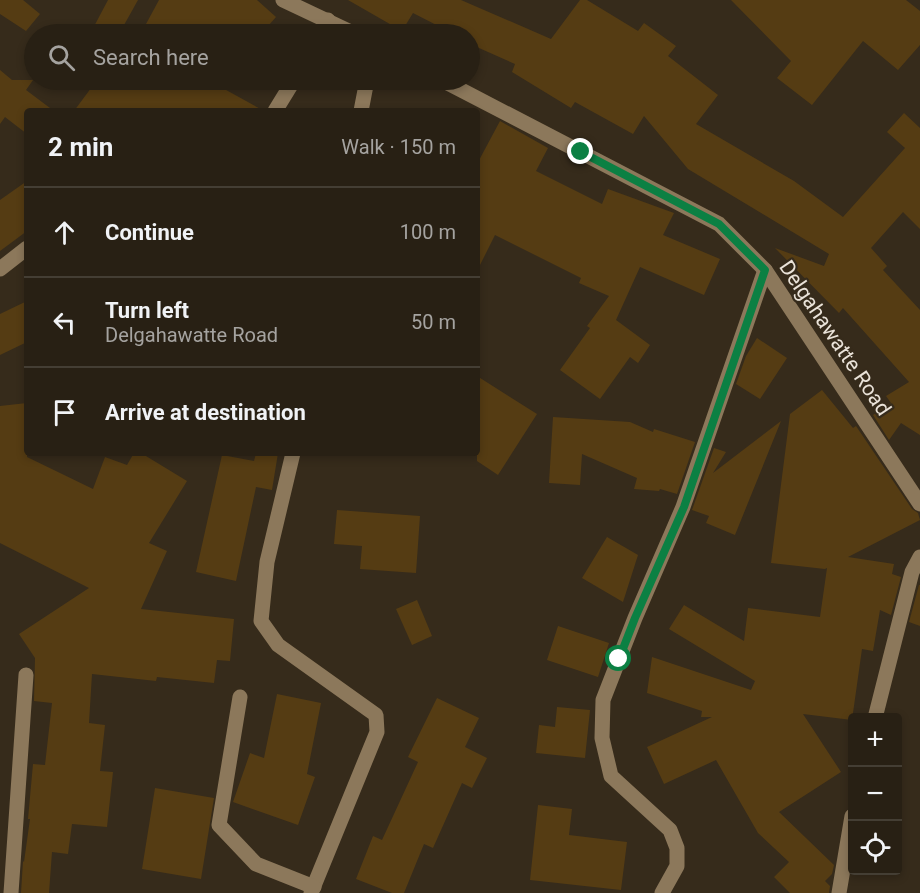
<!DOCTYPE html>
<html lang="en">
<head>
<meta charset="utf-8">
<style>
	:root { --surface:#282014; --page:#342d22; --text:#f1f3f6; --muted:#a5a3a0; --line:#443e34 }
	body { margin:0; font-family:Roboto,sans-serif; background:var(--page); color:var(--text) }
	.controls { position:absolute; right:18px; bottom:18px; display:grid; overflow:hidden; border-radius:6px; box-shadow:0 3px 9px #0003 }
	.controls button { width:54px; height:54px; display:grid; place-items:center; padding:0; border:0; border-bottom:2px solid var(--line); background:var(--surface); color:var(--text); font:30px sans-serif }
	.stop { position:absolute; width:18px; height:18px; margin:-14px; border:4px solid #0b8043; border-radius:50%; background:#fff }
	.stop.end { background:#0b8043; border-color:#fff; box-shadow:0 2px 6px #0008 }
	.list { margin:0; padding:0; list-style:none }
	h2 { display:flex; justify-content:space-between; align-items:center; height:78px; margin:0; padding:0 24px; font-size:26px }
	h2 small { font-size:20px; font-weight:400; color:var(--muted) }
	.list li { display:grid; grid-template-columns:39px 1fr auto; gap:18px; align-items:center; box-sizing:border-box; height:90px; padding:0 24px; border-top:2px solid var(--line) }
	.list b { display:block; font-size:22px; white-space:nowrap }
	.list p { margin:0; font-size:20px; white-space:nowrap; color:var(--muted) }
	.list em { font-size:20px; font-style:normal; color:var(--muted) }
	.icon { flex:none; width:33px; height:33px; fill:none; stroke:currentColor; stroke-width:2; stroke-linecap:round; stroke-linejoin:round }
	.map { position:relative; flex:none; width:920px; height:893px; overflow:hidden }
	.search { position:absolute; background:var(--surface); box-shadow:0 3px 9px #0003; left:24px; top:24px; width:456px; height:66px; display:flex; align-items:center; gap:15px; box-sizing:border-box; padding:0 21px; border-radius:33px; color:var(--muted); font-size:22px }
	.panel { position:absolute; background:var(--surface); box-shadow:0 3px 9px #0003; left:24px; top:108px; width:456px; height:348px; border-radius:6px }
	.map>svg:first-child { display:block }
	.building { fill:#553c13 }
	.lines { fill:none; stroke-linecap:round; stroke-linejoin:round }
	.minor { stroke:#8c785b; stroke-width:15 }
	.route { stroke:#0b8043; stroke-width:8 }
	.labels { text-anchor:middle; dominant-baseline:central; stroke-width:4.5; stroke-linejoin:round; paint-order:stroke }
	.street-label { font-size:21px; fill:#eae3d9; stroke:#362b1b }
</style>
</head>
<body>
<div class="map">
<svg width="920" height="893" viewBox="0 0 920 893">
	<rect width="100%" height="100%" fill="#362b1b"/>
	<g class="building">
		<path d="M0,0h23l17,14 -14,17 -26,-17z"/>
		<path d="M108,0h30l-19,34h-29z"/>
		<path d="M159,0h98l19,17 -15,17h-94l-21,-10z"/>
		<path d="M348,0h113l90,39 29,-39h7l51,31 6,-8 32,23 -8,10 50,39 -22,29 98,57 49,36 62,-69 -18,-16 17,-19 16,15v101l-17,-17 -32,36 16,18 -4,4 37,40v125l-19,-12 -12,17 -16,-25 18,-12 -5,-7 23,-14 -66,-74 -4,5 -64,-65 49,18 5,-12 -141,-85 -44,-53 -11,18 -58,-32 -4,6 -59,-36 3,-8 -45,-20v-10h-16l-41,-21 -11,18z"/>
		<path d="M731,0h175l14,11v34l-22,25 -35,-29 -51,64 -35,-27 14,-17z"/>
		<path d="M0,70l12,10h21l-7,10 28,21h-27v23l-22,-17 -5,7z"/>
		<path d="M97,80h111l56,31h-190z"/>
		<path d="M500,121l48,27 -12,23 66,33 6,-15 66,24 -11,22 57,24 -16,36 -64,-28 -24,53 34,25 -12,18 -8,-6 -30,42 -40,-29 30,-42 -3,-2 22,-30 -30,-13 2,-5 -86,-43 -18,36v-107z"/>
		<path d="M27,181v50l-27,20v-51z"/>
		<path d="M27,301v41l-27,13v-41z"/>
		<path d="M757,338l30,20 -27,41 -24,-15 10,-28z"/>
		<path d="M477,376l60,38 -39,61 -21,-14z"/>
		<path d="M822,390l31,38 3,-2 56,83 6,4 2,7 -72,37 46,7 -2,10 9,3 -10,38 -11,-5 -7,41 -11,-2 -10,71 -49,-6 38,58 -62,40 55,53 -2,9 -7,7 5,5 -1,7h-39l-16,-16 15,-15 -31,-29 -42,-73 -52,24 -17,-37 65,-30h-11l1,-6 -55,-18 5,-36 99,33 4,-9 -86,-52 15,-24 60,36 4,-33 72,9 7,-49 -2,1 -54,-6 19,-149z"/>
		<path d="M27,403v54l66,32 12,-32 22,8 7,-12h7l46,28 -38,62 18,8 -26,58 93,10 -4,42 -13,-1 -3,23 -57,-6 -1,4 -64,-7 -3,49 16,2 -5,46 13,1 -6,55 -35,-3 -4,30 -16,-2 -3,41h-28l2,-32 1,1 6,-43h-2l5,-55 12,1 7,-62 -18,-2 1,-43 -16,-24 70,-46 -89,-45v-137z"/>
		<path d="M553,417l77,5 23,10 1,-3 41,13 -18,52 -17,-5 -1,2 -25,-2 3,-11 -55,-24 -2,31 -31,-2z"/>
		<path d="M781,421l-46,114 -29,-12 3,-7 -17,-6 22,-62 12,4 -13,21z"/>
		<path d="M256,453h22l-6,37 -16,-3 -20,94 -40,-9 26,-117 32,6z"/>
		<path d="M337,510l83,6 -4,57 -56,-4 2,-23 -28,-2z"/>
		<path d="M607,537l31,18 -15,47 -41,-24z"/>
		<path d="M919,585h1v41l-11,-4z"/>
		<path d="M417,600l15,36 -20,9 -16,-36z"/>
		<path d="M558,626l51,17 -11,34 -51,-17z"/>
		<path d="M277,694l44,9 -14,71 8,3 -17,48 -65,-23 17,-49 14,5z"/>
		<path d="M437,698l42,20 -14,29 22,11 -15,30 -10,-5 -29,65 -9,-4 -20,49h-12l-36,-14 17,-43 9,4 36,-78 -10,-5z"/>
		<path d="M557,707l33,3 -5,48 -49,-5 3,-28 16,2z"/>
		<path d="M155,788l59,10 -13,81 -59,-10z"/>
		<path d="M538,805l34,4 -3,26 58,7 -6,48 -91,-10z"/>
	</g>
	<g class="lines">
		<g class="minor">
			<path d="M283,0l72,34"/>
			<path d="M320,34l8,-14"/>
			<path d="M442,80l277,144 46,46 155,234"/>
			<path d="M275,111l19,-31"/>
			<path d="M361,111l6,-31"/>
			<path d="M0,269l27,-21"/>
			<path d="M293,453l-26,109 -6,59 17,24 98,70 1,17 -66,161"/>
			<path d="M240,697l-21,128 37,39 58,23"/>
			<path d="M875,718l37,-146 8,-15"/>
			<path d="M11,893l15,-218"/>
			<path d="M662,893l15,-27v-18l-7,-18 -59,-54 -9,-38 1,-38 32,-82 48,-111 82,-237"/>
			<path d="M839,893l13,-77"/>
		</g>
	</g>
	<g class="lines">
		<path class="route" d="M581,152l138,72 46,46 -81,237 -49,111 -16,41"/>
	</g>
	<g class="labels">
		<g class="street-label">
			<text transform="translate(835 338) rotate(56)">Delgahawatte Road</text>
		</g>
	</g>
</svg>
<div class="controls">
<button>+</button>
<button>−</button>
<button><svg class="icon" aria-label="locate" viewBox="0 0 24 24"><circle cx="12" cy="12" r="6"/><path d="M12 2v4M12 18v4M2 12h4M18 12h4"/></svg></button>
</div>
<div class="stop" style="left:619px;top:659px"></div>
<div class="stop end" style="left:581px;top:152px"></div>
<div class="search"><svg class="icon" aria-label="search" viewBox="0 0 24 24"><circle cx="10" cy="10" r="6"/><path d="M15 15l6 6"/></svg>Search here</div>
<section class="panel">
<h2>2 min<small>Walk · 150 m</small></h2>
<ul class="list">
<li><svg class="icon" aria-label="ahead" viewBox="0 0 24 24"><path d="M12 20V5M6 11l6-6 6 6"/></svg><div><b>Continue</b></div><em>100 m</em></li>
<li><svg class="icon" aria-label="left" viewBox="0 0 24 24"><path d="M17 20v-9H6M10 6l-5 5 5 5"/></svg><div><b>Turn left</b><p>Delgahawatte Road</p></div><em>50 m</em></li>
<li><svg class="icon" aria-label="arrive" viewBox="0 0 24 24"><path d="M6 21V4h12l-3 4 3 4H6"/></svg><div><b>Arrive at destination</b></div></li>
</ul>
</section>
</div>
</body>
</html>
